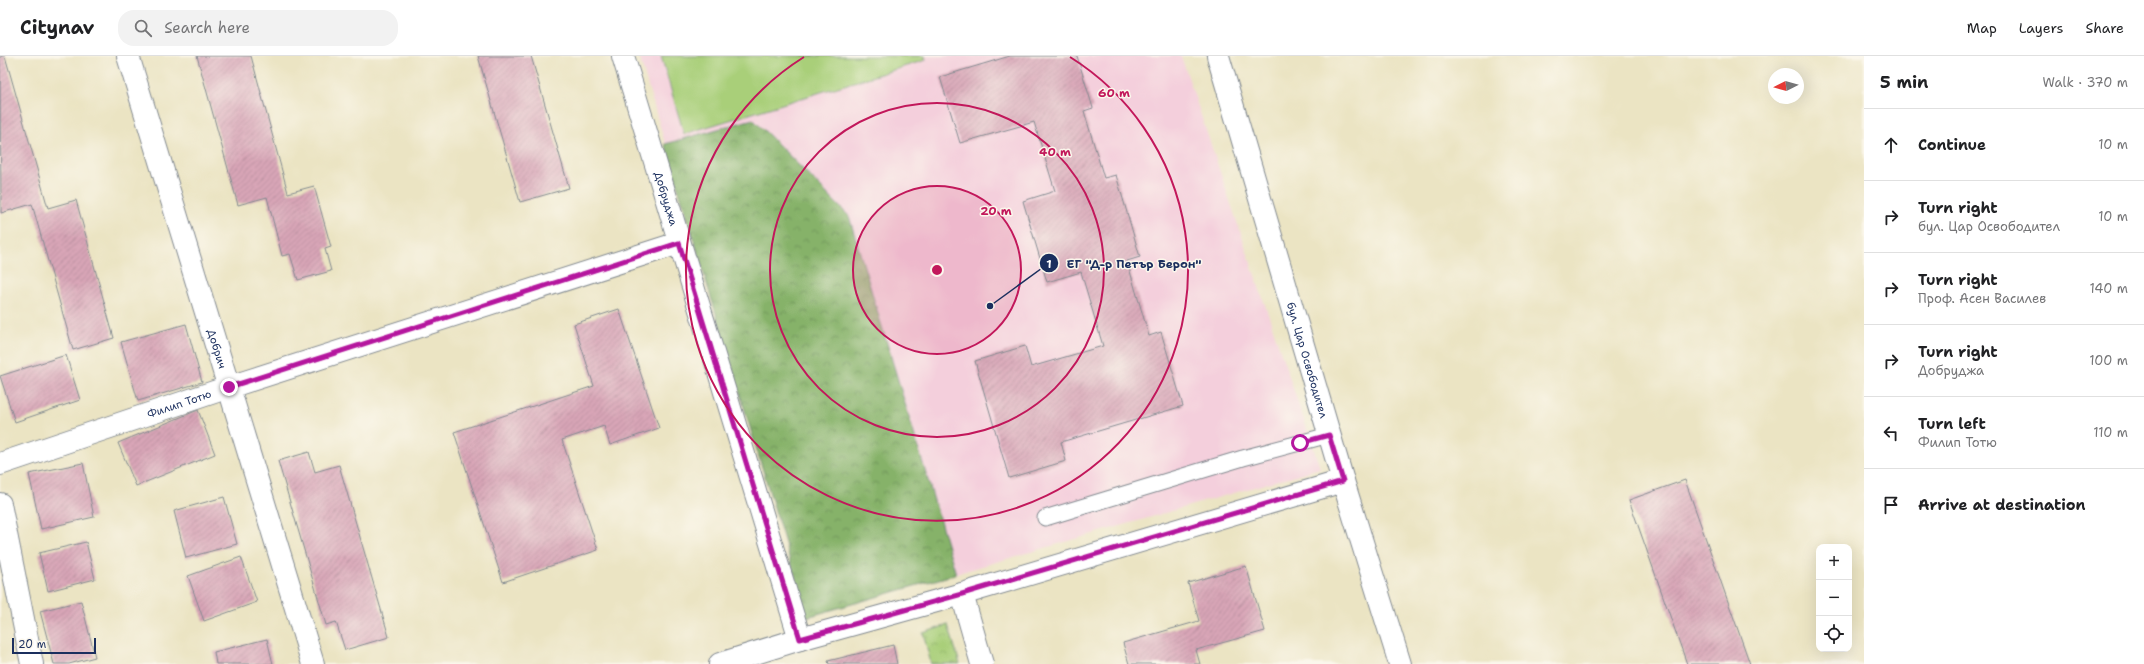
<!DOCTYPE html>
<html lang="en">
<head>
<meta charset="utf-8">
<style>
	:root { --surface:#fff; --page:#f2f2f2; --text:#202124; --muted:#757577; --line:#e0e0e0 }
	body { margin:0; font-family:"Shantell Sans",sans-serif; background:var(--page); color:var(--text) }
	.controls { position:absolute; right:12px; bottom:12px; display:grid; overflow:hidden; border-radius:8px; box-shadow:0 4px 16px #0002 }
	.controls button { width:36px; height:36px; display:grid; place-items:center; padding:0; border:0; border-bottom:1px solid var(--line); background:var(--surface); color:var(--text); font:20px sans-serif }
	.compass { position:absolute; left:1768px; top:12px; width:36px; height:36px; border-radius:50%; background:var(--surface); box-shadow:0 4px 16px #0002; rotate:264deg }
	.scale { position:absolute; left:12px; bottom:10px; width:84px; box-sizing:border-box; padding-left:4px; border:2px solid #1b2f5e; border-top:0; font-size:11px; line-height:14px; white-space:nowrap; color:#1b2f5e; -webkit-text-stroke:3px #fbf7ec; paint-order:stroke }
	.stop { position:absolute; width:12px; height:12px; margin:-9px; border:3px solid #b5179e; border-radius:50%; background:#fff }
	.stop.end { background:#b5179e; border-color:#fff; box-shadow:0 1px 4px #0008 }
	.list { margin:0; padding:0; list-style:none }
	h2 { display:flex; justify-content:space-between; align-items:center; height:52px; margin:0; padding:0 16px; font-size:17px }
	h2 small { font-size:13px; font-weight:400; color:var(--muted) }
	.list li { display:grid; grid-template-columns:26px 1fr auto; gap:12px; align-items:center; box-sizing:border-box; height:72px; padding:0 16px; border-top:1px solid var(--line) }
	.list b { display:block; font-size:15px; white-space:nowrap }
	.list p { margin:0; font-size:13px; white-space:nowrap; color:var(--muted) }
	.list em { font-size:13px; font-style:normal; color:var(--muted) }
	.icon { flex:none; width:22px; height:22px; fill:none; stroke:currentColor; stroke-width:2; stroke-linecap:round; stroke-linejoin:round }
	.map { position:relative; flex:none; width:1864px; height:608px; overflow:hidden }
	header { display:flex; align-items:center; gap:24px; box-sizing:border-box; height:56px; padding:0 20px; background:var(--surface); border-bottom:1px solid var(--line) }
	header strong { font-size:19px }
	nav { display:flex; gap:22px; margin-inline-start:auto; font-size:14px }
	.search { width:280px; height:36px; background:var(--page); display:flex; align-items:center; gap:10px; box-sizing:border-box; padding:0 14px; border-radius:16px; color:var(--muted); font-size:15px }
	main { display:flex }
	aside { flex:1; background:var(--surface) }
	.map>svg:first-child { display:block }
	.built { fill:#f4cfdc }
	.forest { fill:url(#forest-crowns); stroke:#507064 }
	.park { fill:url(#park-crowns); stroke:#627f6c }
	.pitch { fill:#a9cf79; stroke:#627f6c }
	.building { fill:url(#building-hatch) }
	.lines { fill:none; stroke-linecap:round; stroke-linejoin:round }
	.service-casing { stroke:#838a90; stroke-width:17 }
	.minor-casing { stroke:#838a90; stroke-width:24 }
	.secondary-casing { stroke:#838a90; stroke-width:24 }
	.service { stroke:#fff; stroke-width:15 }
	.minor { stroke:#fff; stroke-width:22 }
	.secondary { stroke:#fff; stroke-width:22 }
	.route { stroke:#b5179e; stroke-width:5 }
	.ring { fill:none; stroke:#c2185b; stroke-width:2 }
	.labels { text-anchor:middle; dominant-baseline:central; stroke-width:3; stroke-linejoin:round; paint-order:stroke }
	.street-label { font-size:11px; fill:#1b2f5e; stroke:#fbf7ec }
	.centre { fill:#c2185b; stroke:#fbf7ec; stroke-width:2 }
	.ring-label { font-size:12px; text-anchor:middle; font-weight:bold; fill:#c2185b; stroke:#fbf7ec; stroke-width:3; stroke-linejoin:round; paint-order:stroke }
	.leader { fill:none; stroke:#1b2f5e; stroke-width:1.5 }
	.callout-dot { fill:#1b2f5e; stroke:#fbf7ec; stroke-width:1.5 }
	.mark-label { font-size:12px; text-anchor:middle; font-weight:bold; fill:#fff }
	.callout-label { font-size:12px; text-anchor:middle; font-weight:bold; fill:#1b2f5e; stroke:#fbf7ec; stroke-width:3; stroke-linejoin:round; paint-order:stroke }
</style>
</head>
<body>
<header>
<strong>Citynav</strong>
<div class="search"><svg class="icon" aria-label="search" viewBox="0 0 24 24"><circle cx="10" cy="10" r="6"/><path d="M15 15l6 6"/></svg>Search here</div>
<nav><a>Map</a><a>Layers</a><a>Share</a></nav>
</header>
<main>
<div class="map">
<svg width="1864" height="608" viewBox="0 0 1864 608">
	<defs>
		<pattern id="forest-crowns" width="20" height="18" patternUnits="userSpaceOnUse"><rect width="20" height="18" fill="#86b269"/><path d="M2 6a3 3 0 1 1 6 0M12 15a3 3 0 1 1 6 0" fill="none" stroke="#6d915a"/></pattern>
		<pattern id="park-crowns" width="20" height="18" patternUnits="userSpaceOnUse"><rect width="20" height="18" fill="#a9cf79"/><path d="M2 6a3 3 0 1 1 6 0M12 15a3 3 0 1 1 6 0" fill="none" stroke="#91b26b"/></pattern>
		<pattern id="building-hatch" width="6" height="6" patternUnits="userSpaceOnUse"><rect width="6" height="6" fill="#d9a6b7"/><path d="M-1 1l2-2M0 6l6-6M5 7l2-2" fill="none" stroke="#af8898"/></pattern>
	</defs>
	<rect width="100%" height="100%" fill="#fbf7ec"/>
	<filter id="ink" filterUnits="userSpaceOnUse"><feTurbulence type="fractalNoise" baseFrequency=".025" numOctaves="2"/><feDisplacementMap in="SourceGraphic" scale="8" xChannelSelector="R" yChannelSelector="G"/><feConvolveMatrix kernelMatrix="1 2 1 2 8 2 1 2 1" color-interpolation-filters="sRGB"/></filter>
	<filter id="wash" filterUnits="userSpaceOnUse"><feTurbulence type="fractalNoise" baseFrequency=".012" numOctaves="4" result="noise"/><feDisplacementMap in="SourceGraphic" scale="16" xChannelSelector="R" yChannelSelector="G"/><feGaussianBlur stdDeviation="0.9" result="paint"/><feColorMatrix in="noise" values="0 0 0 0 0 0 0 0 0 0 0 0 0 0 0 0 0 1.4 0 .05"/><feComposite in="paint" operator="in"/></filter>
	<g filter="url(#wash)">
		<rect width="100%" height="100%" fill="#ebe4c3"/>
		<path class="built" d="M639,0h542l139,412 -513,149z"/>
		<path class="forest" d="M753,63l96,97 107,358 -149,43 -142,-473z"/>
		<path class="park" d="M948,569l12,39h-29l-8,-31z"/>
		<path class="pitch" d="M661,0h264l1,4 -242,74z"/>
		<g id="blocks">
			<g class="building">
				<path d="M2,0h3l43,152 28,-8 38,138 -41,12 -41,-146 -31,9 -1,-156z"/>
				<path d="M197,0h54l37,137 26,-7 17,61 -6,2 6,22 -33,9 -8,-26 -8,2 -15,-59 -29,8z"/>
				<path d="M478,0h53l38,132 -49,14z"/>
				<path d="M1010,0h67l16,52 -9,3 20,67 12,-3 24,82 -13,4 22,75 12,-4 22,74 -122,36 5,19 -57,17 -34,-117 50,-15 6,21 72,-21 -22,-74 -34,10 -24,-81 32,-10 -21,-69 -74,21 -20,-66z"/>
				<path d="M619,253l40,119 -49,17 -6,-19 -42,14 36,110 -95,32 -49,-150 140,-46 -20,-62z"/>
				<path d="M186,268l16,58 -64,19 -17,-59z"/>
				<path d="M66,299l14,45 -65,22 -15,-46z"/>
				<path d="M198,354l17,44 -79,32 -18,-43z"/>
				<path d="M309,396l6,20 24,-7 50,172 -44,13 -9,-28 -10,3 -48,-164z"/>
				<path d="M83,407l11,54 -53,12 -12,-55z"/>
				<path d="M1685,424l65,184h-63l-58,-164z"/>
				<path d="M224,441l13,47 -51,14 -12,-47z"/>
				<path d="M86,486l9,37 -47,12 -9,-38z"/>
				<path d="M241,501l16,45 -53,19 -16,-45z"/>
				<path d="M1246,510l19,65 -69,19 4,14h-71l-6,-21 76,-22 -11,-38z"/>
				<path d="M81,545l14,56 -26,7h-15l-14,-53z"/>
				<path d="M267,583l6,25h-57l-2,-12z"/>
				<path d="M893,589l4,19h-68l-1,-3z"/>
			</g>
		</g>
	</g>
	<g filter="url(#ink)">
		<use href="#blocks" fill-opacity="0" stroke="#838a90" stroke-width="1"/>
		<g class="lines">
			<defs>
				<path id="service" d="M1045,462l198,-60 86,-23"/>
				<g id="minor">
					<path id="s1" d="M128,0l185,608"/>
					<path id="s2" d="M623,0l177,583"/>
					<path id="s3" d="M0,408l229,-77 450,-144"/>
					<path d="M0,448l32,160"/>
					<path d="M962,538l20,70"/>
					<path d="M720,608l80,-25 162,-45 381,-113"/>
				</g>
				<g id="secondary">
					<path id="s4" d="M1218,0l125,425 57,183"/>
				</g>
			</defs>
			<use href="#service" class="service-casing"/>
			<use href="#minor" class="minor-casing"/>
			<use href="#secondary" class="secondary-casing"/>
			<use href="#service" class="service"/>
			<use href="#minor" class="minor"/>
			<use href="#secondary" class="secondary"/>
		</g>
	</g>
	<g class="lines" filter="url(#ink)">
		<path class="route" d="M229,331l450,-144 121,396 162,-45 381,-113 -14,-46 -29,8"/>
	</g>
	<circle cx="937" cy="214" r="84" fill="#c2185b" fill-opacity=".12"/>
	<g class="ring">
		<circle cx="937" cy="214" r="84"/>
		<circle cx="937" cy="214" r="167"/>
		<path d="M1070 1A251 251 0 1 1 804 1"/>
	</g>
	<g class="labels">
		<g class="street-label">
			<text stroke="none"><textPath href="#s2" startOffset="149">Добруджа</textPath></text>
			<text stroke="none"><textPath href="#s1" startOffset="306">Добрич</textPath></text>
			<text stroke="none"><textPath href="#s4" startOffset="317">бул. Цар Освободител</textPath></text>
			<text stroke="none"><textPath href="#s3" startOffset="189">Филип Тотю</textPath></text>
		</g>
	</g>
	<circle cx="937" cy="214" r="6" class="centre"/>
	<g class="ring-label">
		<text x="1114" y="41">60 m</text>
		<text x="1055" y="100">40 m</text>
		<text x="996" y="159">20 m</text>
	</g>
	<path class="leader" d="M990 250L1049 207"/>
	<g class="callout-dot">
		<circle cx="990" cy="250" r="4"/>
		<circle cx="1049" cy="207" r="10"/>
	</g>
	<g class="mark-label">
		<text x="1049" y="212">1</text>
	</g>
	<g class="callout-label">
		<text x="1134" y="212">ЕГ "Д-р Петър Берон"</text>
	</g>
</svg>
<div class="controls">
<button>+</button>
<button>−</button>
<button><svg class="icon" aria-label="locate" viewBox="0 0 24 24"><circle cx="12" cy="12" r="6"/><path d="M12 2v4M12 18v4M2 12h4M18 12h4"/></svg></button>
</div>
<svg class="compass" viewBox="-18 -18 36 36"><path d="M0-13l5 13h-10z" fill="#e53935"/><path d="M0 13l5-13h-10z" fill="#757577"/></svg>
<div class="scale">20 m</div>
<div class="stop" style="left:1300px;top:387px"></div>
<div class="stop end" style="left:229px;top:331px"></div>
</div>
<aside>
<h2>5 min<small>Walk · 370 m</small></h2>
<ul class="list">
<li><svg class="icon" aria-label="ahead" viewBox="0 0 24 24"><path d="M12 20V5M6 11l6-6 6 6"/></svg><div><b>Continue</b></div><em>10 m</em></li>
<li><svg class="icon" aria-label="right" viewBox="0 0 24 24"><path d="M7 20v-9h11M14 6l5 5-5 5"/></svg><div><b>Turn right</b><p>бул. Цар Освободител</p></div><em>10 m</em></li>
<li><svg class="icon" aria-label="right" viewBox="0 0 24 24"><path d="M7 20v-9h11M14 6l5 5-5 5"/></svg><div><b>Turn right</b><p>Проф. Асен Василев</p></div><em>140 m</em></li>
<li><svg class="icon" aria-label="right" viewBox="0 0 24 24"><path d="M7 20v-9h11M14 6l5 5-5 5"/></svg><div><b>Turn right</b><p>Добруджа</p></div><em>100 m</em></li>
<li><svg class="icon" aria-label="left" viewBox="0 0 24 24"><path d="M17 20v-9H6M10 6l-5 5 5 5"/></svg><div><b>Turn left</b><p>Филип Тотю</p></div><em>110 m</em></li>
<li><svg class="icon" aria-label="arrive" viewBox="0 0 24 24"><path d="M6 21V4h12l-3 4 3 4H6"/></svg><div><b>Arrive at destination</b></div></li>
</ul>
</aside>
</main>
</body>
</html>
